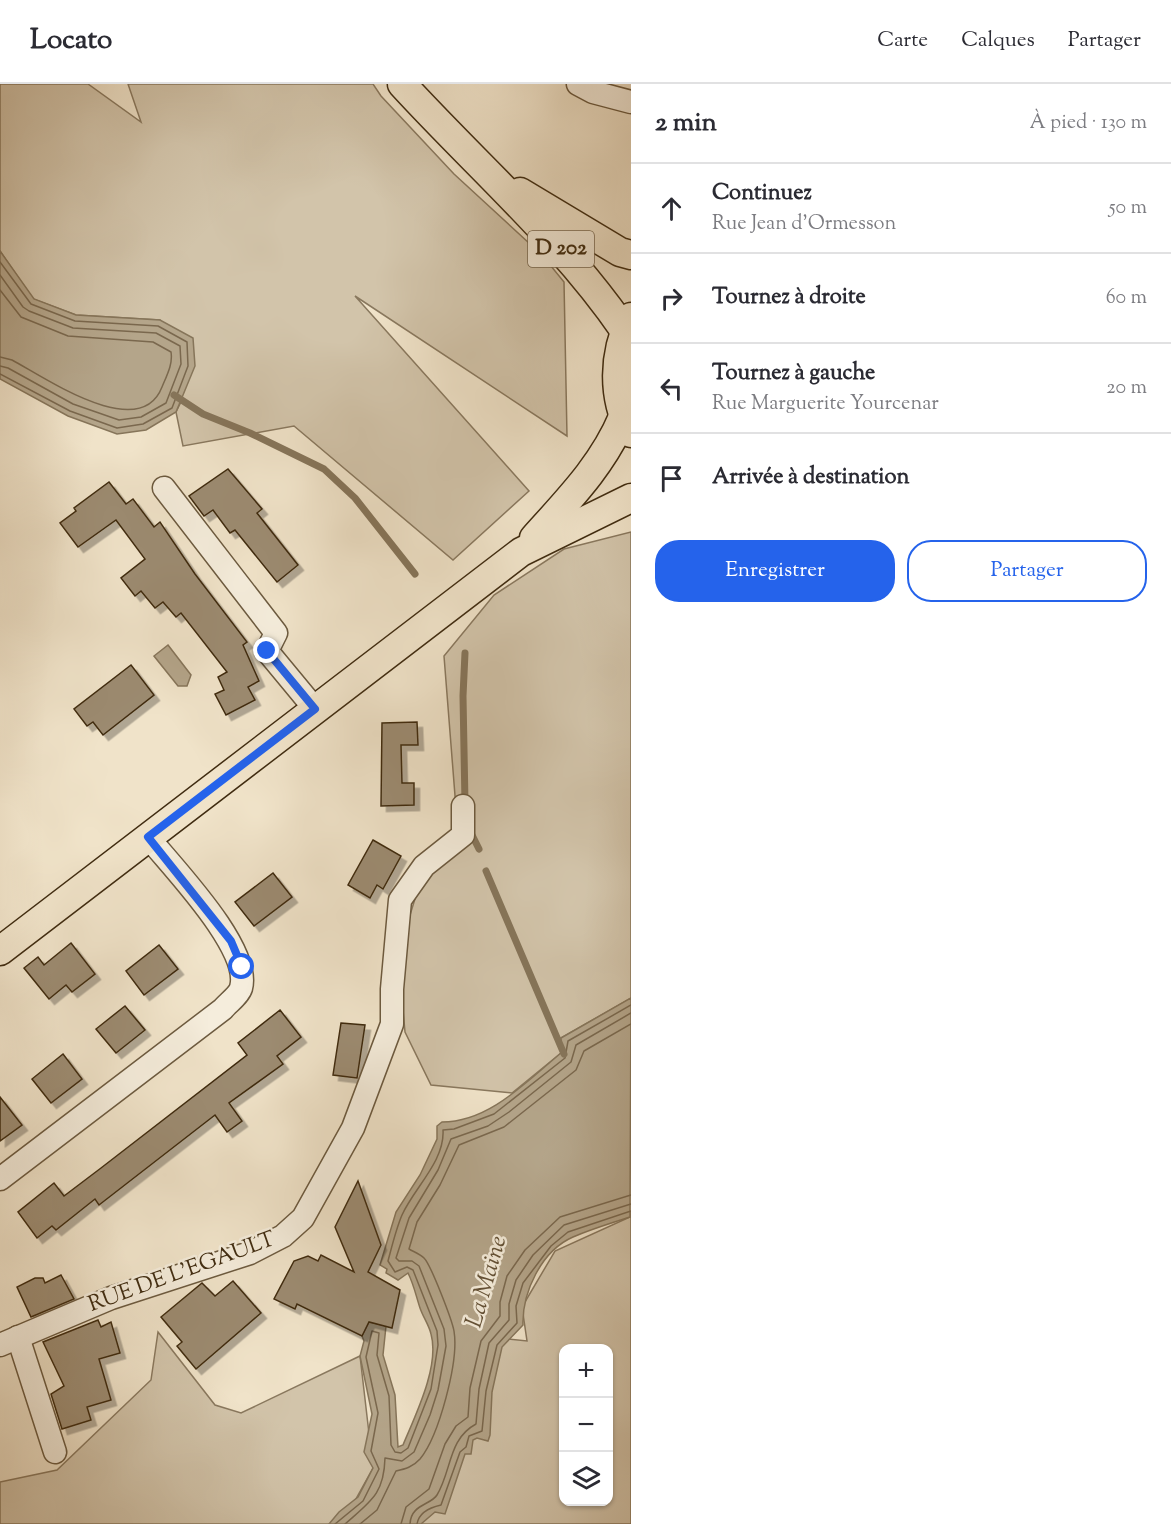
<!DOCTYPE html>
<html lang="fr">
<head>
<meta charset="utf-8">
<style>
	:root { --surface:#fff; --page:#f7f7f7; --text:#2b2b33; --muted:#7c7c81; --line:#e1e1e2; --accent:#2563eb }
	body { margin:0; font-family:"Sorts Mill Goudy",serif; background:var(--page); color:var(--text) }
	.controls { position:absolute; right:18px; bottom:18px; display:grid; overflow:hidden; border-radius:12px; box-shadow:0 2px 4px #0004 }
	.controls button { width:54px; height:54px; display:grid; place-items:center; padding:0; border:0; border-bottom:2px solid var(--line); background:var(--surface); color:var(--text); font:30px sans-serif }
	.stop { position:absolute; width:18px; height:18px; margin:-14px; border:4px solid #2563eb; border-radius:50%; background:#fff }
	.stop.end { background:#2563eb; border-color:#fff; box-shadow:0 2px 6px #0008 }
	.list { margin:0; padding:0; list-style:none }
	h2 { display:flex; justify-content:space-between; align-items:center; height:78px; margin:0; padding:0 24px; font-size:26px }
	h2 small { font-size:20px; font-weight:400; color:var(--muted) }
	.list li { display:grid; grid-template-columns:39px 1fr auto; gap:18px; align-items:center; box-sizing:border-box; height:90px; padding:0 24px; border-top:2px solid var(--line) }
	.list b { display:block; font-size:22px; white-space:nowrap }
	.list p { margin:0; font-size:20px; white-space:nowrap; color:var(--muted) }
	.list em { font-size:20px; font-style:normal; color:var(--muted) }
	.actions { display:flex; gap:12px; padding:18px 24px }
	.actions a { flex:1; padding:14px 0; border:2px solid var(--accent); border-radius:24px; text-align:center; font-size:21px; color:var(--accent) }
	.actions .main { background:var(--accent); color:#fff }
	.icon { flex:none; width:33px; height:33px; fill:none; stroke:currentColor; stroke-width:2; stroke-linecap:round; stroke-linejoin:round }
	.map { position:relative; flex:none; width:631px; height:1440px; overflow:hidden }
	header { display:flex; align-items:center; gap:36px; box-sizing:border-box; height:84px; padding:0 30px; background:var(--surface); border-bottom:2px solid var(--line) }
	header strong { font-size:28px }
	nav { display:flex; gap:33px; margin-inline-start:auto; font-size:21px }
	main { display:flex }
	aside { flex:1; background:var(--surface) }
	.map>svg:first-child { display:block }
	.green { fill:#d2c4aa; stroke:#89785e; stroke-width:1.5; fill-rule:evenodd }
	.water { fill:#b4a58a; stroke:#86755a; stroke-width:1.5 }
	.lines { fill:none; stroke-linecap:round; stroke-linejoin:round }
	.shore { stroke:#7a684e; stroke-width:1.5 }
	.stream { stroke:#86755a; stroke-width:7 }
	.building { fill:#9c8b71; stroke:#402c11; stroke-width:1.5; filter:url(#shadow) }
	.minor-casing { stroke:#6c5a3f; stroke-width:25 }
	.major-casing { stroke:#402c11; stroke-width:31 }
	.minor { stroke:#f5eddc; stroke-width:22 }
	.major { stroke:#f0e3c9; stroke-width:28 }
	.route { stroke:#2563eb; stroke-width:8 }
	.labels { text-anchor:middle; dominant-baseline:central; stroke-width:5; stroke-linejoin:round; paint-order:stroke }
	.shield { fill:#f5eddc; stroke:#76664e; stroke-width:1.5 }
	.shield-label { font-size:21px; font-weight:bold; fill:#402c11 }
	.street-label { font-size:22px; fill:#402c11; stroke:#f5eddc }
	.water-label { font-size:24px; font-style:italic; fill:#635035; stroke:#f5eddc }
</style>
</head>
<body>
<header>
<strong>Locato</strong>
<nav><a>Carte</a><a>Calques</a><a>Partager</a></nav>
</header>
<main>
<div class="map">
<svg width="631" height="1440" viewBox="0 0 631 1440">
	<defs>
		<filter id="shadow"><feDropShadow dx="5.5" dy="5.5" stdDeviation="0" flood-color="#0004"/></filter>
	</defs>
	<rect width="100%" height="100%" fill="#f0e3c9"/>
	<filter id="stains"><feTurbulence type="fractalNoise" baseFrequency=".00333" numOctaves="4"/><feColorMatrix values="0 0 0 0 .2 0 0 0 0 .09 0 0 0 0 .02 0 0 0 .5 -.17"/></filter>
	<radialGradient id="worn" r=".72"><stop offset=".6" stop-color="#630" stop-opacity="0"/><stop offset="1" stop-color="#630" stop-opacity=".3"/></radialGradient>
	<g class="green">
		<path d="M0,0h88l53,38 -13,-38h245l8,12 73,78 88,81 22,27 3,154 -212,-140 174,195 -76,69 -159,-134 -111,20 -7,-34 6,-12 -22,-80 -84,-5 -43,-16 -33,-48z"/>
		<path d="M631,448v466l-70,40v15l-49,40 -81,-8 -26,-53 -4,-44 4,-57 14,-45 47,-43 -9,-22 -13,-165 50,-61 70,-46z"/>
		<path d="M631,1127v313h-227l96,-186 27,3 -5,-34 33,-56 75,-34zM564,1264h44v154h-44z"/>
		<path d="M158,1248l57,73 26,8 119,-57 13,112 -31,56h-342v-42l57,-12 94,-90z"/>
	</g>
	<g class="water">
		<path d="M0,167l34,48 42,16 84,5 33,18 2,28 -19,46 -30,18 -29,4 -49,-18 -68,-37z"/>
		<path d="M168,561l23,30 -4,11h-9l-24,-30z"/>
		<path d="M631,914l-1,219c-19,6 -39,12 -57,20 -32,14 -51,56 -50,88l-21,22 -10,45 -2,43 -2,6 -11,-3 -4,2 -2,14h-6l-20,60 -10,-2 -14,12h-92l10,-12 19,-15 15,-29 -9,-16 8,-38 -12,-58 4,-15 -2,-5 7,-14 17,4 -3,29 12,40 3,52 5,-2c12,-29 37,-79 28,-111 -2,-9 -8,-17 -11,-26 -4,-12 -6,-23 -12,-35l-10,7 -12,-7 1,-4 -7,-4 16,-53 24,-37 17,-36v-13l5,-4c47,0 84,-40 119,-69v-15z"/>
	</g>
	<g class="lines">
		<g class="shore">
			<path d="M0,178l31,42 44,17 83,5 29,16 1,24 -16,42 -29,16 -26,4 -47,-17 -70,-37"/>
			<path d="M0,191l23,32 6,4 44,17 83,5 24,13 1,18 -15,39 -25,14 -22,3 -46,-16 -65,-36 -8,-2"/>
			<path d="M0,206l21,27 47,19 85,6 18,10c2,12 -4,23 -9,35 -22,57 -118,-10 -150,-27l-12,-3"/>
			<path d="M335,1440l28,-23 16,-32 -8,-18 7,-38 -12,-56 6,-26 7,2 -2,22 12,41 2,49 4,7 6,1 7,-5 23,-59 7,-44 -1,-14 -24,-61 -6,-3 -12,5 -7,-11c4,-15 8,-32 14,-46 12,-27 43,-54 41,-85l11,-1 40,-15 71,-56 3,-17 63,-36"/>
			<path d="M345,1440c26,-23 39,-30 40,-66l17,3 12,-9 16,-37 8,-25 8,-44 -2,-17 -25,-63 -7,-5h-13l-3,-3 13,-40 29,-48 13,-31 37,-13 21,-14 62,-50 5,-17 55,-32"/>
			<path d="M360,1440l17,-14 19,-39c9,-2 17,-4 24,-12 19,-23 39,-98 34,-128 -2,-11 -23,-66 -30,-73 -4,-4 -10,-6 -15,-9l8,-27 23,-37 19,-40 45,-18 72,-57 8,-19 47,-27"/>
			<path d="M401,1440l5,-17 23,-18 16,-45 11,-18 12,-9 2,-29 11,-47 19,-25v-14l7,-26 18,-26 35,-33 71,-22"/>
			<path d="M410,1440c1,-20 21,-19 27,-29 15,-25 11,-56 39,-71l3,-35 10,-46 20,-23v-16l7,-24 17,-25 31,-30 67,-21"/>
			<path d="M417,1440c2,-12 15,-17 24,-19l19,-53 6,-5 3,-11 13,-5 4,-40 11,-46 20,-22 -1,-17 7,-23 28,-37 17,-14 63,-21"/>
		</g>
		<g class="stream">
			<path d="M174,311l29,19 47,19 74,36 31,29 60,76"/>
			<path d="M465,569l-2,43 2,107"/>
			<path d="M470,747l9,18"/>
			<path d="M486,787l78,183"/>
		</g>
	</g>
	<g class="building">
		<path d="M228,385l34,40 -5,4 41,52 -21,17 -42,-52 -5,3 -17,-23 -9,6 -15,-20z"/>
		<path d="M109,398l17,22 7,-5 21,28 6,-5 35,52 52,68 -4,3 16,36 -11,6 7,13 -29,15 -11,-21 9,-4 -6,-13 9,-5 -46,-59 -5,4 -13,-15 -8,6 -14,-17 -6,5 -14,-18 24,-19 -29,-39 -38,27 -18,-24 16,-12 -2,-3z"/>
		<path d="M131,581l23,30 -51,40 -10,-13 -6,4 -13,-17z"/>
		<path d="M417,638l1,23h-17l1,38h12v22l-33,1 1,-83z"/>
		<path d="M373,756l28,16 -18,33 -6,-4 -7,13 -22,-13z"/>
		<path d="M273,789l19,24 -38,29 -19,-24z"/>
		<path d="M71,859l24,31 -23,18 -6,-7 -17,14 -25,-31 14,-11 6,8z"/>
		<path d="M159,861l19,24 -34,26 -18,-24z"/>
		<path d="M125,922l20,24 -29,23 -20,-24z"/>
		<path d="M280,926l21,27 -24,19 6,8 -54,39 13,18 -15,11 -12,-17 -116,90 -4,-6 -39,31 -4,-4 -15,12 -19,-26 36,-29 10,13 37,-28 146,-113 -9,-12z"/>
		<path d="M341,939l24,2 -8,53 -24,-3z"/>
		<path d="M63,970l19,25 -31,24 -19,-24z"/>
		<path d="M0,1013l22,28 -22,16z"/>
		<path d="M358,1097l23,64 -13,27 32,18 -8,38 -23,-6 -7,14 -65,-32 -2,5 -21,-10 20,-38 14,-5 10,5 3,-6 33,17 -19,-45z"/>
		<path d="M61,1191l13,24 -43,18 -14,-30 18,-9h8l2,5z"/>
		<path d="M233,1197l28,32 -65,56 -19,-23 5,-4 -21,-25 41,-34 13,13z"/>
		<path d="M98,1236l3,7 10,-5 9,31 -21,6 12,41 -24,7 4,13 -29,9 -11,-35 13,-8 -21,-44z"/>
	</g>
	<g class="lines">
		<defs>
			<g id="minor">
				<path d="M578,0l15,8 38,10"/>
				<path d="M164,404l112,145 -9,18 48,58"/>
				<path d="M0,1095l223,-170c5,-6 16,-14 18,-21 11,-39 -68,-120 -93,-151"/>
				<path d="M18,1253l37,115"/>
				<path d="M0,1261l111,-47 139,-45 33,-17 20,-18 50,-90 39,-104v-35l8,-89 24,-34 39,-31v-29"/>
			</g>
			<g id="major">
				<path d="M402,0c75,82 160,155 223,247"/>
				<path d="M520,108l100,60 11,3"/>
				<path d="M631,349c-19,-37 -18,-78 0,-116"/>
				<path d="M534,454c34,-38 69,-73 89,-121"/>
				<path d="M0,867l521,-399 110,-54"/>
			</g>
		</defs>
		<use href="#minor" class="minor-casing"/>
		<use href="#major" class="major-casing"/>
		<use href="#minor" class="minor"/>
		<use href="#major" class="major"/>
	</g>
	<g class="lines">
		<path class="route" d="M242,883l-11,-26 -83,-104 167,-128 -48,-58"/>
	</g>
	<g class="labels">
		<rect class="shield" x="528" y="147" width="66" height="36" rx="4.5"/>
		<g class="shield-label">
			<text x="561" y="165">D 202</text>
		</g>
		<g class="street-label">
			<text transform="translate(182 1189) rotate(-20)">RUE DE L'EGAULT</text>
		</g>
		<g class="water-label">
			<text transform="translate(487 1198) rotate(-74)">La Maine</text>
		</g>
	</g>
	<rect width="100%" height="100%" filter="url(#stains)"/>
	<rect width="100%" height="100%" fill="url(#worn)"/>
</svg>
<div class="controls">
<button>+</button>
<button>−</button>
<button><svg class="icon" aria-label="layers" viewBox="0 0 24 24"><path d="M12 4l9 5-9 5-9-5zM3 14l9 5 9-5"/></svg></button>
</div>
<div class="stop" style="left:242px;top:883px"></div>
<div class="stop end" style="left:267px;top:567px"></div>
</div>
<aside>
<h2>2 min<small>À pied · 130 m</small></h2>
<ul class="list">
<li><svg class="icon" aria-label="ahead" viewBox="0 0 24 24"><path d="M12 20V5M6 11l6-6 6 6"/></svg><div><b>Continuez</b><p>Rue Jean d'Ormesson</p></div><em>50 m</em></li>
<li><svg class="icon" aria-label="right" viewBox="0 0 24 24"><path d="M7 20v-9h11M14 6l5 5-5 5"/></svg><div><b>Tournez à droite</b></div><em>60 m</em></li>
<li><svg class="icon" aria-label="left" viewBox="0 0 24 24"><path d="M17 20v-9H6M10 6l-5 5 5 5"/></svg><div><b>Tournez à gauche</b><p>Rue Marguerite Yourcenar</p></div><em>20 m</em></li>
<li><svg class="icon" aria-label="arrive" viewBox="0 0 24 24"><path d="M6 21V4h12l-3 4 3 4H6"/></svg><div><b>Arrivée à destination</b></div></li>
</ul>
<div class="actions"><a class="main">Enregistrer</a><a>Partager</a></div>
</aside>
</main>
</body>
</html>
